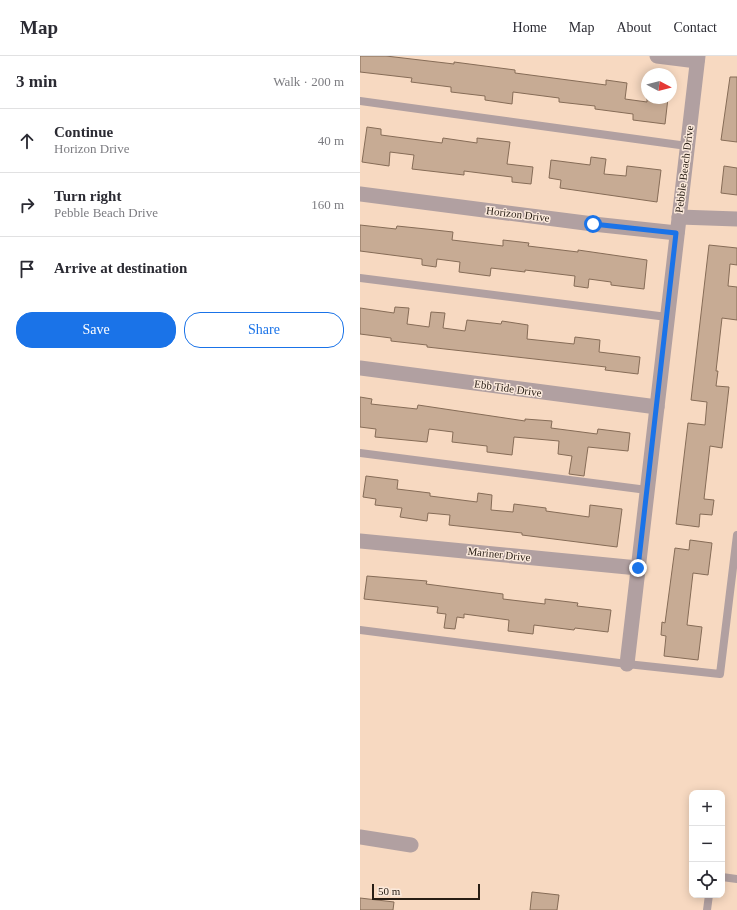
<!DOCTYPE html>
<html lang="en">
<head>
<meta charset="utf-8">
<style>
	:root { --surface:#fff; --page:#f7f7f7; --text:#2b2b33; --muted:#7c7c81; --line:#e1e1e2; --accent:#1a73e8 }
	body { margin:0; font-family:Georgia,serif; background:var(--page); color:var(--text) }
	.controls { position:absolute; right:12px; bottom:12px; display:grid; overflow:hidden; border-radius:8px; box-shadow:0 2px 10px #0003 }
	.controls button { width:36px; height:36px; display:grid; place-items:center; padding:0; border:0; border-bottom:1px solid var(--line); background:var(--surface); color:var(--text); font:20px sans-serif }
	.compass { position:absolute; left:281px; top:12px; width:36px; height:36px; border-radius:50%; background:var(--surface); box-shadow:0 2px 10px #0003; rotate:97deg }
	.scale { position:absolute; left:12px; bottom:10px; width:108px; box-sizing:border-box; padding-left:4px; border:2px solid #271d14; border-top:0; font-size:11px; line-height:14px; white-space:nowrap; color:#271d14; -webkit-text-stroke:3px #fbe9db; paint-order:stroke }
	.stop { position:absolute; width:12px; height:12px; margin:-9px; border:3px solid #1a73e8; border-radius:50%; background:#fff }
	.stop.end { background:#1a73e8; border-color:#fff; box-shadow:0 1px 4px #0008 }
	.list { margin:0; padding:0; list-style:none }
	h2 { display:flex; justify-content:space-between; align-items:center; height:52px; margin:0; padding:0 16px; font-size:17px }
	h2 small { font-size:13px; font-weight:400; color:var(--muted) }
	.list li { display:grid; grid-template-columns:26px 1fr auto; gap:12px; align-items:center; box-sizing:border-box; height:64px; padding:0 16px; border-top:1px solid var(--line) }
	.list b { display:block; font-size:15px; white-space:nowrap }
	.list p { margin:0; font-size:13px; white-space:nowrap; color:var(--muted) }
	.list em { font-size:13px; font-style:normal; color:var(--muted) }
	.actions { display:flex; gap:8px; padding:12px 16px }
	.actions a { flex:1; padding:9px 0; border:1px solid var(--accent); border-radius:16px; text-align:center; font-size:14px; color:var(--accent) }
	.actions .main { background:var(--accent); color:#fff }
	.icon { flex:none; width:22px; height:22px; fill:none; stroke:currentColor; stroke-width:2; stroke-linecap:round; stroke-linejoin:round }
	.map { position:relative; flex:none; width:377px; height:854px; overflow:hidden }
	header { display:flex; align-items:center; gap:24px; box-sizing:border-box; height:56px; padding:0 20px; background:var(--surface); border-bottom:1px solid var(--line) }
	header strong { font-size:19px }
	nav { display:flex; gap:22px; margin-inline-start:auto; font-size:14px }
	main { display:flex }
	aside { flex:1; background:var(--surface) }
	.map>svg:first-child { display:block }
	.building { fill:#c7ab94; stroke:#866c57 }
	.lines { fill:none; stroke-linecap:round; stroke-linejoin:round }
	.service { stroke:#b1a0a1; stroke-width:8 }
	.minor { stroke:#b1a0a1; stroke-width:15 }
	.route { stroke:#1a73e8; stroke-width:5 }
	.labels { text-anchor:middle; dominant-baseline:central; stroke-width:3; stroke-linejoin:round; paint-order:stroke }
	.street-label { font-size:11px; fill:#271d14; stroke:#fbe9db }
</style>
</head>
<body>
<header>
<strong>Map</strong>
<nav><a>Home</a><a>Map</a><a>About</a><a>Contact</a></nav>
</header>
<main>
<aside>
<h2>3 min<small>Walk · 200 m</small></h2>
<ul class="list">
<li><svg class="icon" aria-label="ahead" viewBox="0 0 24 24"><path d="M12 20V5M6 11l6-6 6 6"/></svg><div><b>Continue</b><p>Horizon Drive</p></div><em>40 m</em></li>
<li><svg class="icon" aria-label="right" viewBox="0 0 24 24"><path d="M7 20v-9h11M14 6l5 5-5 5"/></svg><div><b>Turn right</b><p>Pebble Beach Drive</p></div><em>160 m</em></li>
<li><svg class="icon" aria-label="arrive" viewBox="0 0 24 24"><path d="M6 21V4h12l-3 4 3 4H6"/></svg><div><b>Arrive at destination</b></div></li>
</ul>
<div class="actions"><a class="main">Save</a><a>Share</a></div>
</aside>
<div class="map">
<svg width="377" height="854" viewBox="0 0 377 854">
	<rect width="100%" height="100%" fill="#f7d9c1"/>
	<g class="building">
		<path d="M0,0h26l68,8v-2l61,8v3l91,12v-5l21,3 -2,16 22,3v-4h21l-3,26 -32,-4v-6l-38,-5v-3l-36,-4v-4l-46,-6 -1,12 -27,-4v-4l-34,-4v-5l-40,-5 1,-4 -52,-6z"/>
		<path d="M370,21h7v65l-16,-2z"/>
		<path d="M7,71l14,2v6l61,8 1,-5 34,5v-5l33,4 -3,22 26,3 -2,17 -19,-2v-5l-48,-6v4l-52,-6 2,-14 -24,-3 -1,14 -27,-4z"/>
		<path d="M231,101l15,2 -2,15 22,2 1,-10 34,4 -4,32 -97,-14 1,-8 -12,-2 2,-18 39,5z"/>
		<path d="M364,110l13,2v27l-16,-2z"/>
		<path d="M0,169l36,4 1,-3 29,3 27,3 -1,8 51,6v-6l26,3 -1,3 50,6v-2l69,10 -3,29 -33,-4v-3l-22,-3 -1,9 -14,-2 1,-10 -50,-6v2l-34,-4 -1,8 -31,-4 1,-10 -23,-3 -1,8 -14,-2v-6l-62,-8z"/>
		<path d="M349,189l28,3v17l-7,-1 -2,22 9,1v33l-15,-2 -6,53h2l-2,15 13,1 -7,61 -12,-2 -6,53 10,1 -2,15 -12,-1 -1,13 -23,-3 12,-101 17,2 2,-23 -16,-2z"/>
		<path d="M35,251l14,1 -2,16 22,3 2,-15 14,1 -2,15 22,3 2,-11 34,4 1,-3 26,4 -1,14 47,5 1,-7 25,3 -1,12 41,5 -2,17 -33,-4 1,-3 -179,-20v-2l-36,-4v-3l-31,-4v-26l34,5z"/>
		<path d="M0,341l12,2 -1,5 46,5 1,-4 107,16v-2l27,2 -1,7 46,6 1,-5 32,4 -2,18 -40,-4 -4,29 -15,-2 3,-18 -14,-2 1,-13 -45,-4 -2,18 -25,-3v-6l-35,-4 1,-10 -24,-3 -2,13 -52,-5 1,-8 -16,-2z"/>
		<path d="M6,420l32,4 -1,9 33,4v3l47,6 1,-9 14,2 -1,15 22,2 1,-8 32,4v3l43,6 1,-12 32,4 -5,38 -95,-12v-2l-73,-8 1,-10 -22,-2 -1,8 -27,-4 2,-9 -27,-3 1,-6 -13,-2z"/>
		<path d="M330,484l22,3 -4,32 -15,-2 -6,52 15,2 -4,33 -34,-4 2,-20 -5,-1 1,-13 3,1 10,-75 14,2z"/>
		<path d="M7,520l60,5 -1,3 77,10v5l42,5v-5l33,4 -1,3 34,4 -3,22 -33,-4 -1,2 -40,-5 -1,9 -25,-3 1,-11 -45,-6v4l-7,-1 -2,12 -11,-1 2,-14 -9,-1 1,-6 -74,-8z"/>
		<path d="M172,836l27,3 -2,15h-27z"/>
		<path d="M0,842l34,4 -1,8h-33z"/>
	</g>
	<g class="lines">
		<g class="service">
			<path d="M0,45l327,45"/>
			<path d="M0,222l307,39"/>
			<path d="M0,397l287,37"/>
			<path d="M0,574l267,34 93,10 17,-139"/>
			<path d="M362,821l15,2"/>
			<path d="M347,854l2,-15"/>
		</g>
		<g class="minor">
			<path d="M297,0l40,5"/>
			<path d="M0,138l233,30 84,9"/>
			<path d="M319,161l58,2"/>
			<path d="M0,312l297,39"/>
			<path d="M0,485l278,27"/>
			<path d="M267,608l71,-608"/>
			<path d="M0,781l51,8"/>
		</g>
	</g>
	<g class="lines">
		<path class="route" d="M233,168l83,9 -38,335"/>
	</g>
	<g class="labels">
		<g class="street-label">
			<text transform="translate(324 113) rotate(-83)">Pebble Beach Drive</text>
			<text transform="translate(158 158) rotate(7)">Horizon Drive</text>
			<text transform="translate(148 332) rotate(8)">Ebb Tide Drive</text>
			<text transform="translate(139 498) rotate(6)">Mariner Drive</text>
		</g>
	</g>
</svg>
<div class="controls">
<button>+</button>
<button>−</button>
<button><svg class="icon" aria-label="locate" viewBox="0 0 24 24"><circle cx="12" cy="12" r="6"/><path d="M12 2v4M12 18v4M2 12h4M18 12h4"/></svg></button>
</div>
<svg class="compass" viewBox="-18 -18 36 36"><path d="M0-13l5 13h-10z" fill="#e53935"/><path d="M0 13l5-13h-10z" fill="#7c7c81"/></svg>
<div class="scale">50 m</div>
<div class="stop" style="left:233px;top:168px"></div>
<div class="stop end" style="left:278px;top:512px"></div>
</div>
</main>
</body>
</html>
